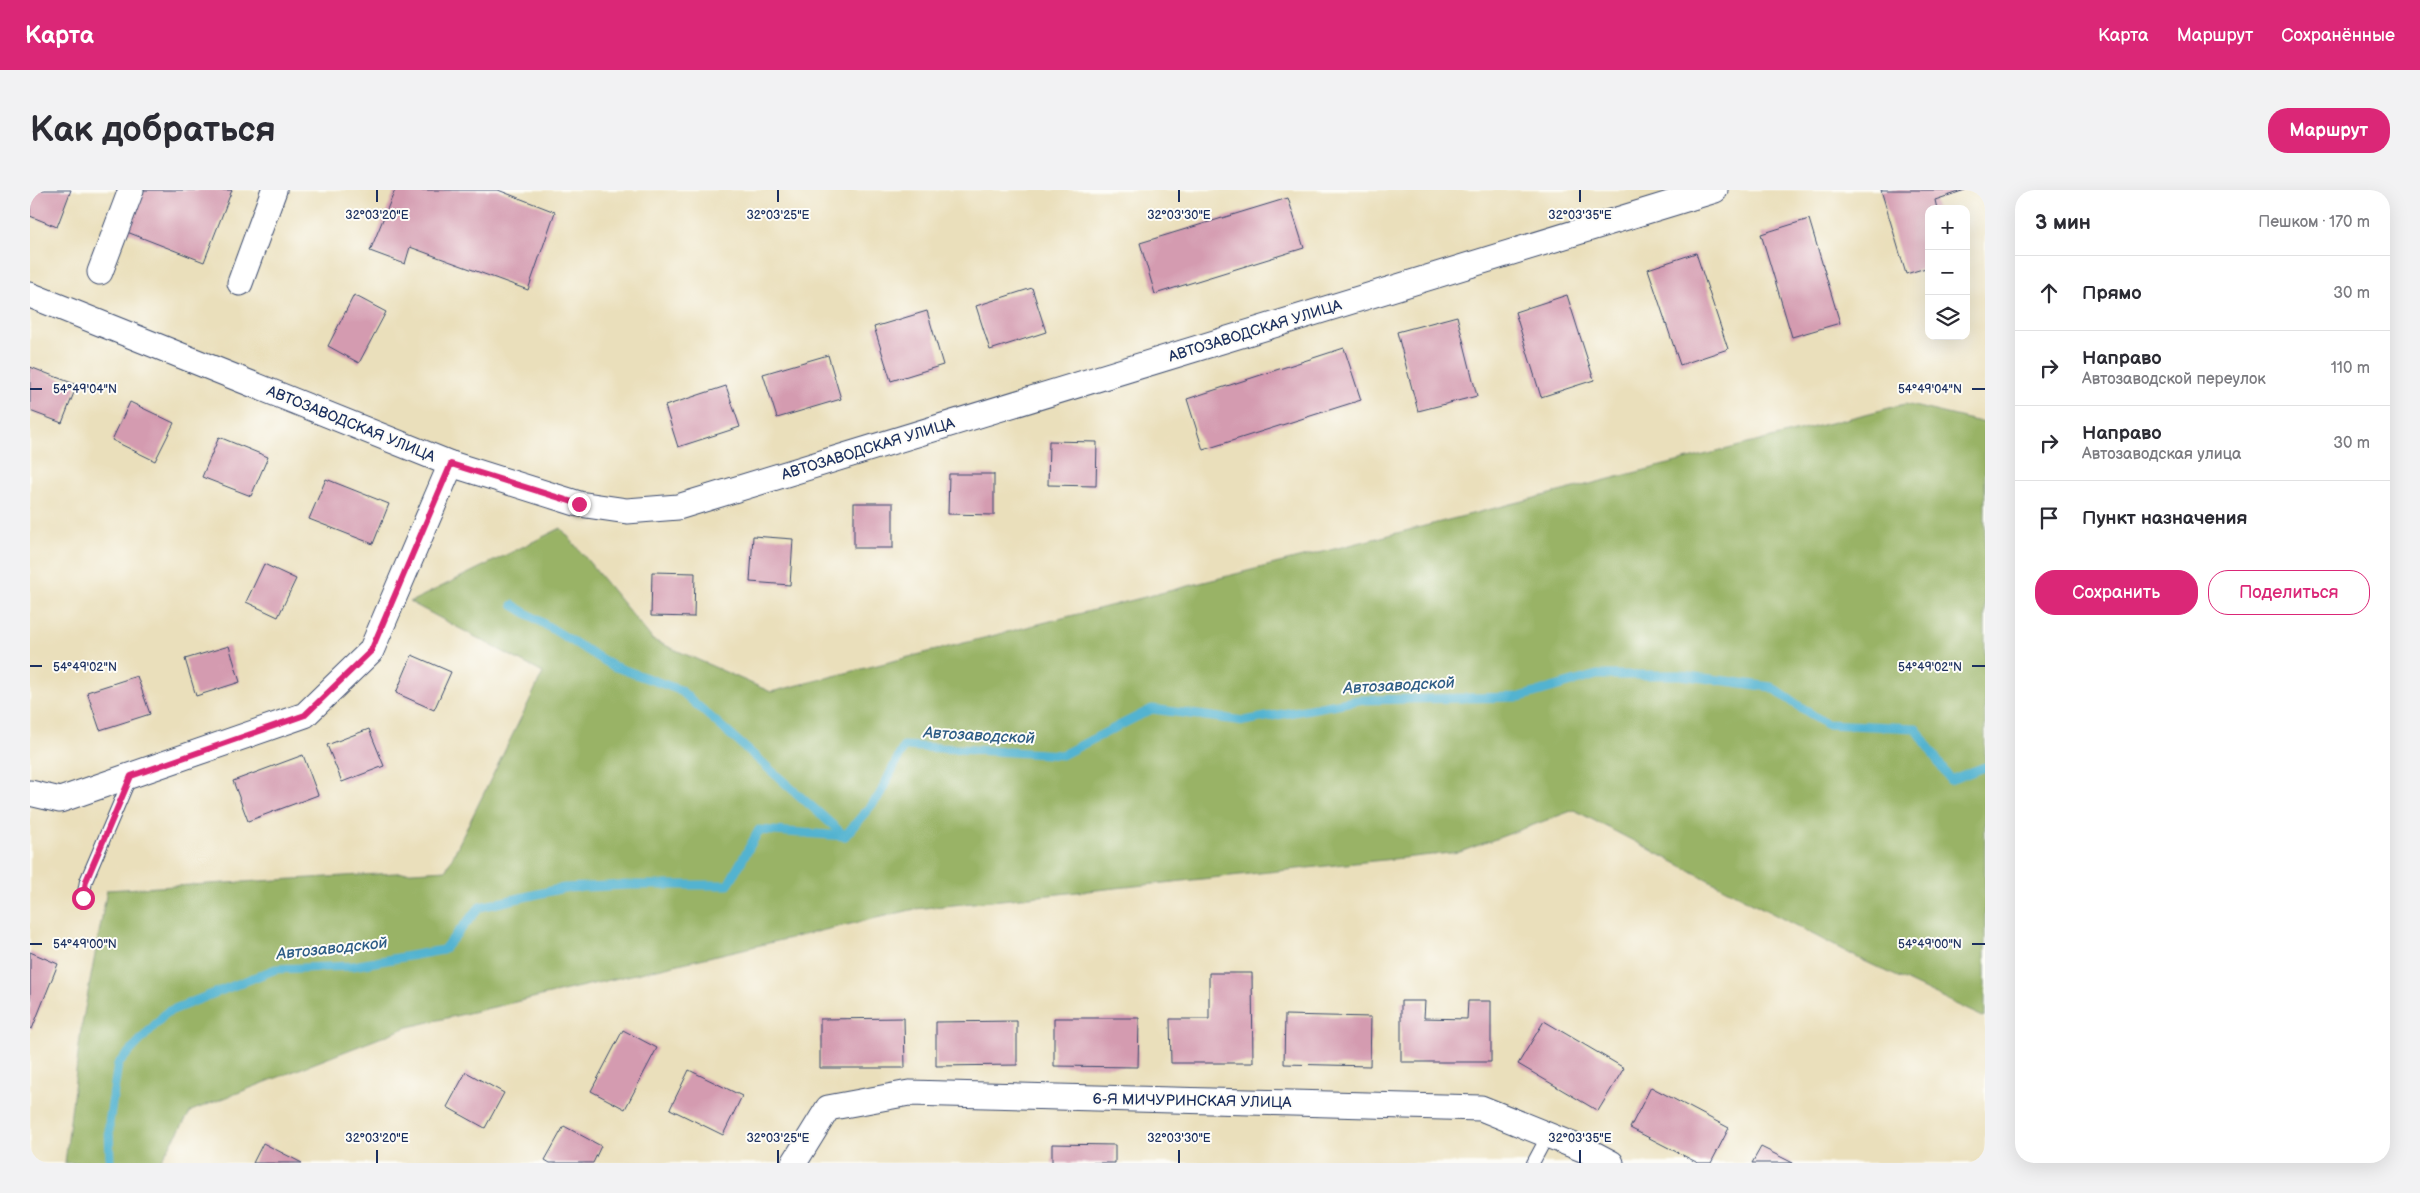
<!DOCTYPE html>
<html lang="ru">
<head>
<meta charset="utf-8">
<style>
	:root { --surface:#fff; --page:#f2f2f3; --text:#2b2b33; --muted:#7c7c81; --line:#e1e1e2; --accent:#db2777 }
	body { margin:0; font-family:"Balsamiq Sans",sans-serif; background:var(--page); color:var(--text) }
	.controls { position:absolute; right:15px; top:15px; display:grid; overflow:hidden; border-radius:10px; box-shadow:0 5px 20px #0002 }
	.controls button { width:45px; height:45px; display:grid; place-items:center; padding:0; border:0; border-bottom:1px solid var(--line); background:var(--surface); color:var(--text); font:25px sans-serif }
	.stop { position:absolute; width:15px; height:15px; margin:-11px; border:4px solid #db2777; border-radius:50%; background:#fff }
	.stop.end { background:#db2777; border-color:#fff; box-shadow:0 1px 5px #0008 }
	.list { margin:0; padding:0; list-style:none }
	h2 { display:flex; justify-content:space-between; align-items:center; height:65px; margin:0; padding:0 20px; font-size:21px }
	h2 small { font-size:16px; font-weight:400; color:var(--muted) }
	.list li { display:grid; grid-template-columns:32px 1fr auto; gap:15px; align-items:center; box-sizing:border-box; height:75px; padding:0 20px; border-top:1px solid var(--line) }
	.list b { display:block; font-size:19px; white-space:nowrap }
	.list p { margin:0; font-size:16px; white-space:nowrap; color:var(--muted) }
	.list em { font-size:16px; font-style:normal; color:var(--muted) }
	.actions { display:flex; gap:10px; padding:15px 20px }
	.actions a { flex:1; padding:11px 0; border:1px solid var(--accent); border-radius:20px; text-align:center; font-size:18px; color:var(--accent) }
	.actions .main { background:var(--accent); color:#fff }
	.icon { flex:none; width:28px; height:28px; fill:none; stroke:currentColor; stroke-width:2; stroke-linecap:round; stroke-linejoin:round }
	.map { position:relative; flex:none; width:1955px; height:973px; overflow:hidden; border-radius:20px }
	header { display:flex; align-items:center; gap:30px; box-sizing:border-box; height:70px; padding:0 25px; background:var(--accent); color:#fff }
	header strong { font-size:24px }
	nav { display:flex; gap:28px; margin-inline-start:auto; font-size:18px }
	.intro { display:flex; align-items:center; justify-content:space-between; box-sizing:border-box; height:120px; padding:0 30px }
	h1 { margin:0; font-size:35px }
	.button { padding:12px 22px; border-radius:20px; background:var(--accent); color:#fff; font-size:18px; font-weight:700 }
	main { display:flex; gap:30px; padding:0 30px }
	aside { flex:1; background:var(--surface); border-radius:20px; box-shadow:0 5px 20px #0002 }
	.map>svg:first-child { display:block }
	.forest { fill:#99b366; stroke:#5a7162 }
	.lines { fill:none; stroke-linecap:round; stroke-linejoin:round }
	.stream { stroke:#52b3d0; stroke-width:9 }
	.building { fill:#d49bb0 }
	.service-casing { stroke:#3a496c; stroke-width:14 }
	.minor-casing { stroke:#3a496c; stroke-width:27 }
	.service { stroke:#fff; stroke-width:12 }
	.minor { stroke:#fff; stroke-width:25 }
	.route { stroke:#db2777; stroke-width:6 }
	.ticks { fill:none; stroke:#1b2f5e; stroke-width:2 }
	.labels { text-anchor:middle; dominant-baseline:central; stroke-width:4; stroke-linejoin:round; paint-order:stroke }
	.street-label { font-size:15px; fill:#1b2f5e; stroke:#fdfcf7 }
	.water-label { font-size:16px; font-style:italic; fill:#2e5d86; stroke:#fdfcf7 }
	.ticks-label { font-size:12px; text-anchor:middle; fill:#1b2f5e; stroke:#fdfcf7; stroke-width:4; stroke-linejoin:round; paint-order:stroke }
</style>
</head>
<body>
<header>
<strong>Карта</strong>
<nav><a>Карта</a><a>Маршрут</a><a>Сохранённые</a></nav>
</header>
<div class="intro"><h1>Как добраться</h1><a class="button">Маршрут</a></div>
<main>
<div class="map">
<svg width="1955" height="973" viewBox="0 0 1955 973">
	<rect width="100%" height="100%" fill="#fdfcf7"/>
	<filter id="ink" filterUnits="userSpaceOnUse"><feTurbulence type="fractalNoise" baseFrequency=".02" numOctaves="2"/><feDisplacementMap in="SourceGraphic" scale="10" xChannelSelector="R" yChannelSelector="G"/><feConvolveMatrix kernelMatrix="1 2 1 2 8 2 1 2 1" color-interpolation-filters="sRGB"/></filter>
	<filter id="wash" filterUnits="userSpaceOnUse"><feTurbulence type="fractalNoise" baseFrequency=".0096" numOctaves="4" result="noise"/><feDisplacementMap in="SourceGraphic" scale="20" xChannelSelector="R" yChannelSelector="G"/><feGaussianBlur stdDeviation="1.12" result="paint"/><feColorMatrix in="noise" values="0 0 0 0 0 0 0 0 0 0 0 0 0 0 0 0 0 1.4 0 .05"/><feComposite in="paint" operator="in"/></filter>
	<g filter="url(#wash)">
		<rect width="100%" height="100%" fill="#eadfbb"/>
		<path class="forest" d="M1875,214l80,19v595l-125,-59 -286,-149 -114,42 -545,57 -507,118 -217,84 -32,52h-94l16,-133 26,-140 339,-20 97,-197 -133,-71 151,-74 92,112 118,52z"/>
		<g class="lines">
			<g class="stream">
				<path d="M483,415l100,61 67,24 165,146"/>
				<path d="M80,973l-1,-40 9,-59 49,-52 109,-43 77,-3 90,-16 37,-43 84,-19 65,-3h99l31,-55 86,6 34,-40 25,-50 158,9 90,-46 92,12 115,-21 161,-3 77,-22h84l90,12 55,37 90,4 34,52 35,-13"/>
			</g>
		</g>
		<g id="blocks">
			<g class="building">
				<path d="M0,0h41l-14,37 -27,-11z"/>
				<path d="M114,0h88l-28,72 -77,-30z"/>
				<path d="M365,0h103l57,22 -27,78 -118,-43 -5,17 -35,-13z"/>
				<path d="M1851,0h84l-30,10 2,9h-8v58l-23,7z"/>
				<path d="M1258,8l16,50 -149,46 -15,-51z"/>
				<path d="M1779,29l31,104 -48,14 -31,-103z"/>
				<path d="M1666,63l32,96 -48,16 -32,-96z"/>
				<path d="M1002,98l14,44 -56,18 -14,-44z"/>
				<path d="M324,105l32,17 -27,51 -31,-17z"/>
				<path d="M1537,105l27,85 -53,17 -26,-85z"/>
				<path d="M897,121l16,54 -52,16 -17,-54z"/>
				<path d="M1427,126l20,80 -59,15 -21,-79z"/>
				<path d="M1314,158l17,52 -158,50 -16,-51z"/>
				<path d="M798,165l13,44 -64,19 -14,-44z"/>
				<path d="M0,177l47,18 -15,38 -32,-12z"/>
				<path d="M696,196l14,41 -62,20 -13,-41z"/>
				<path d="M100,212l44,21 -19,38 -43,-21z"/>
				<path d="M189,247l49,20 -17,39 -49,-19z"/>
				<path d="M1019,251l48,1 -1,44 -48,-1z"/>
				<path d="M919,284h45v41l-46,-1z"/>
				<path d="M296,289l63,25 -16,40 -64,-25z"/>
				<rect x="824" y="313" width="39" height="45"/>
				<path d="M723,346l40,3 -3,46 -40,-3z"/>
				<path d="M234,374l32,15 -18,38 -32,-15z"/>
				<path d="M622,382l43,1 -1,44 -43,-1z"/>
				<path d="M199,456l11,36 -44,14 -11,-37z"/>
				<path d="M382,465l39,17 -17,38 -38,-17z"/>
				<path d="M107,486l13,38 -50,16 -13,-38z"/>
				<path d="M339,539l15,37 -42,16 -15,-37z"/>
				<path d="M273,565l15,40 -70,26 -15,-40z"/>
				<path d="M0,762l28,12 -26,65 -2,-1z"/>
				<path d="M1179,783h43l1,90h-82l-1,-44h39z"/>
				<path d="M1371,811h24l-1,17 43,1 1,-18h23v61h-90z"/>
				<path d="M1255,825l86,2 -1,49 -86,-2z"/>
				<path d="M874,828l1,50h-85v-49z"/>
				<path d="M1024,828h85l-1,49 -84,-1z"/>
				<path d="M987,831v44l-81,1v-44z"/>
				<path d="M1514,831l80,47 -26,43 -80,-47z"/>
				<path d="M593,840l34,18 -32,61 -34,-18z"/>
				<path d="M659,880l53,26 -19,39 -53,-26z"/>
				<path d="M436,882l38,21 -19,35 -38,-21z"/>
				<path d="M1621,897l78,41 -18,35h-13l-68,-35z"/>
				<path d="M534,936l37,20 -8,17h-43l-5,-3z"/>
				<path d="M233,953l39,20h-49z"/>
				<path d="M1022,954l63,1v18h-63z"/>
				<path d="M1731,957l32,16h-41z"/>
			</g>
		</g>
	</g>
	<g filter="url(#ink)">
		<use href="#blocks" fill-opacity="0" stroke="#3a496c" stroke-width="1"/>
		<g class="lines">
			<defs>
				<g id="service">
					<path d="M53,708l3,-17 45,-105"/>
					<path d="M1503,973l15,-28"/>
				</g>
				<g id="minor">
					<path d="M70,82l31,-82"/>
					<path d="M210,93l34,-93"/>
					<path d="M0,105l421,169 128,40 48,7 51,-4 1037,-317"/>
					<path d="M0,603l30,7 245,-85 66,-64 80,-187"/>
					<path d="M764,973l34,-55 81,-15 572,15 111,45 19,10"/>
				</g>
			</defs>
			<use href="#service" class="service-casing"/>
			<use href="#minor" class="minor-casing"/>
			<use href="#service" class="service"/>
			<use href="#minor" class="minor"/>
		</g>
	</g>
	<g class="lines" filter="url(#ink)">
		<path class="route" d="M53,708l3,-17 45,-105 174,-61 66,-64 80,-187 128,40"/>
	</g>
	<path class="ticks" d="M347,0v12M748,0v12M1149,0v12M1550,0v12M0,199h12M1942,199h13M0,476h12M1942,476h13M0,754h12M1942,754h13M347,960v13M748,960v13M1149,960v13M1550,960v13"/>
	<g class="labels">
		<g class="street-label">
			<text transform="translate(1225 141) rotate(-17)">АВТОЗАВОДСКАЯ УЛИЦА</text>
			<text transform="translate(321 234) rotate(22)">АВТОЗАВОДСКАЯ УЛИЦА</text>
			<text transform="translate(838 259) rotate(-17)">АВТОЗАВОДСКАЯ УЛИЦА</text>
			<text transform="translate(1162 911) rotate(1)">6-Я МИЧУРИНСКАЯ УЛИЦА</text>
		</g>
		<g class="water-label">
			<text transform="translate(1369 496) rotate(-3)">Автозаводской</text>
			<text transform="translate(949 546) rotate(3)">Автозаводской</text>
			<text transform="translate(302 759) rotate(-6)">Автозаводской</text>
		</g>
	</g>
	<g class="ticks-label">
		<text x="347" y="29">32°03'20"E</text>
		<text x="748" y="29">32°03'25"E</text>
		<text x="1149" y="29">32°03'30"E</text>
		<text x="1550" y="29">32°03'35"E</text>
		<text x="55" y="203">54°49'04"N</text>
		<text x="1900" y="203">54°49'04"N</text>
		<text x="55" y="481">54°49'02"N</text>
		<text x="1900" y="481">54°49'02"N</text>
		<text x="55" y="758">54°49'00"N</text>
		<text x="1900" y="758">54°49'00"N</text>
		<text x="347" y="952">32°03'20"E</text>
		<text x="748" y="952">32°03'25"E</text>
		<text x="1149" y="952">32°03'30"E</text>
		<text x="1550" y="952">32°03'35"E</text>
	</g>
</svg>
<div class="controls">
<button>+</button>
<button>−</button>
<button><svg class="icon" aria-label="layers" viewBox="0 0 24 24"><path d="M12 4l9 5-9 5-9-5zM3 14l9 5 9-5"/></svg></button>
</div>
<div class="stop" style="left:53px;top:708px"></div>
<div class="stop end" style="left:549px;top:314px"></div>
</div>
<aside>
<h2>3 мин<small>Пешком · 170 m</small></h2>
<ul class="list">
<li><svg class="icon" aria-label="ahead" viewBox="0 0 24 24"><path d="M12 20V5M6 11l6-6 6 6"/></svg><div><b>Прямо</b></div><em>30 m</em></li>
<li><svg class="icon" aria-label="right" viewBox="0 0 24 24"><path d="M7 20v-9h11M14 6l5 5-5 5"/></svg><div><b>Направо</b><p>Автозаводской переулок</p></div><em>110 m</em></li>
<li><svg class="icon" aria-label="right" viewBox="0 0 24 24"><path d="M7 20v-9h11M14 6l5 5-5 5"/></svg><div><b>Направо</b><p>Автозаводская улица</p></div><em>30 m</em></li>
<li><svg class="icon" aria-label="arrive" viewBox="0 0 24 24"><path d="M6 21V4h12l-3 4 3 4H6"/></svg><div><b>Пункт назначения</b></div></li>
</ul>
<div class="actions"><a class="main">Сохранить</a><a>Поделиться</a></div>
</aside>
</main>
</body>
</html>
